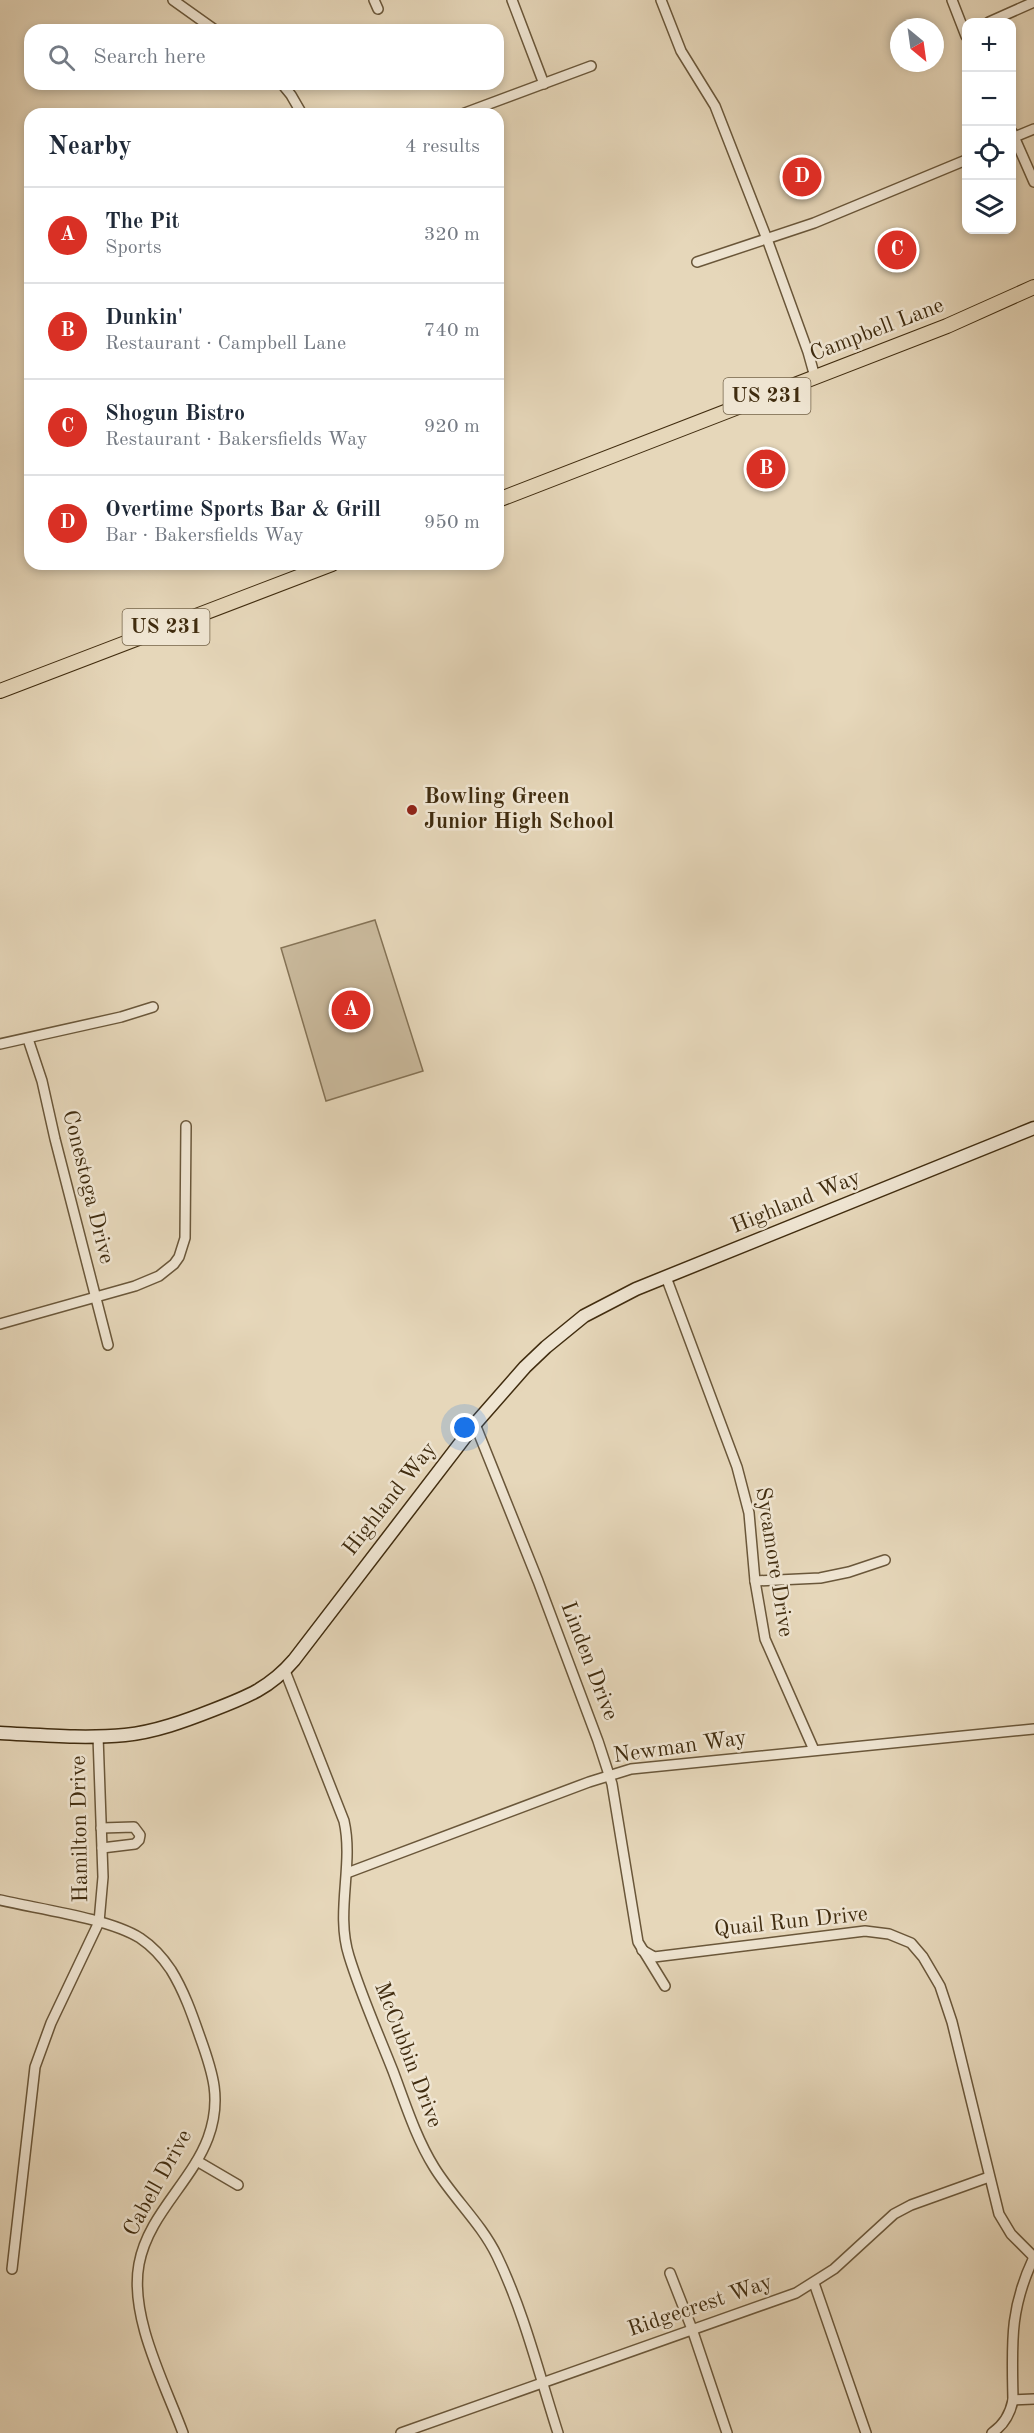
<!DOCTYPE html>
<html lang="en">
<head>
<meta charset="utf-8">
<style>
	:root { --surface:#fff; --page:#f6f6f7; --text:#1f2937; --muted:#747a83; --line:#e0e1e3; --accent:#d93025 }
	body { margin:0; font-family:"Old Standard TT",serif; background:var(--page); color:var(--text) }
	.controls { position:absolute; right:18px; top:18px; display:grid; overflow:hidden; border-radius:12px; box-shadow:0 3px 9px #0003 }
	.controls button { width:54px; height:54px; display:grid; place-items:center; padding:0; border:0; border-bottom:2px solid var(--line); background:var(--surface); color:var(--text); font:30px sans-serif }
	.compass { position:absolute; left:890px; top:18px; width:54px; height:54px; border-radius:50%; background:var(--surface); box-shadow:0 3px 9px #0003; rotate:151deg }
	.you { position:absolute; left:465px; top:1428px; width:21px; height:21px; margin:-15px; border:4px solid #fff; border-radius:50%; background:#1a73e8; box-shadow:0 0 0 9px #1a73e833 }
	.badge { display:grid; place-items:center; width:39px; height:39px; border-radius:50%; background:var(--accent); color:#fff; font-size:20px; font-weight:700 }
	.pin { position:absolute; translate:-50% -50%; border:3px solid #fff; box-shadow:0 2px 6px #0006 }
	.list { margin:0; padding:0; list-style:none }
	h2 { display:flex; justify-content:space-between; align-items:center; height:78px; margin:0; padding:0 24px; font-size:26px }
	h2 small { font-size:20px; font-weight:400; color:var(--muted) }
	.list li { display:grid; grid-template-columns:39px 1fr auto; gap:18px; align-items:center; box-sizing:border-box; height:96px; padding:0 24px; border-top:2px solid var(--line) }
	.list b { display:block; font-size:22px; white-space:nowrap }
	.list p { margin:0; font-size:20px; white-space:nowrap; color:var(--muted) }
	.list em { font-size:20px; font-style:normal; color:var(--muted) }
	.icon { flex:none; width:33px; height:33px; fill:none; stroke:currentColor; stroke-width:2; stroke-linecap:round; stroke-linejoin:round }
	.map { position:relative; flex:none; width:1034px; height:2433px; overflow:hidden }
	.search { position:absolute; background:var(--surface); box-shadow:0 3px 9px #0003; left:24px; top:24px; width:480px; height:66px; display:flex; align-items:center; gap:15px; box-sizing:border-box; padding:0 21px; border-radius:18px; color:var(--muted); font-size:22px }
	.panel { position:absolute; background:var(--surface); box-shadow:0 3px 9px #0003; left:24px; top:108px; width:480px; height:462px; border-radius:18px }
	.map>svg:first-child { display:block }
	.green { fill:#caba9d; stroke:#857356; stroke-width:1.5 }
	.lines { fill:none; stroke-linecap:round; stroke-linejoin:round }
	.street-casing { stroke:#6a573a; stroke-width:12 }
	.secondary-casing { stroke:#402c0f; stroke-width:15 }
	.primary-casing { stroke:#402c0f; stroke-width:16 }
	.street { stroke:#efe5d2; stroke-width:9 }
	.secondary { stroke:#efe5d2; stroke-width:12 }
	.primary { stroke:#e6d7ba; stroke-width:14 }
	.poi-dot { fill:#8f2418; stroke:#efe5d2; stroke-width:2 }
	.labels { text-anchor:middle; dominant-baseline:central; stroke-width:5; stroke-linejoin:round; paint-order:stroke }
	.shield { fill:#efe5d2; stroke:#74644a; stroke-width:1.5 }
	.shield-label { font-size:21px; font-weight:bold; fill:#402c0f }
	.street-label { font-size:22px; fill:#402c0f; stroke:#efe5d2 }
	.poi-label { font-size:22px; font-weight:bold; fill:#402c0f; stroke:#efe5d2; text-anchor:start }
</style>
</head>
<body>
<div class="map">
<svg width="1034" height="2433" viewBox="0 0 1034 2433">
	<rect width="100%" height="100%" fill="#e6d7ba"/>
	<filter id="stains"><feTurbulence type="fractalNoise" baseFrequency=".00333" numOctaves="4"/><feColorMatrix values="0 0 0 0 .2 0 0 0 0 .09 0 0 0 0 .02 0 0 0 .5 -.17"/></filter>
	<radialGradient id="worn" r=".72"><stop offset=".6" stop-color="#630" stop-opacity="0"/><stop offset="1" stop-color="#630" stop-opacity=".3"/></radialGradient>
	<path class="green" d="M375,920l48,151 -97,30 -45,-153z"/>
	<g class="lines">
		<defs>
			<g id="street">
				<path d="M173,0l42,30"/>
				<path d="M374,0l4,9"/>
				<path d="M512,0l32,84"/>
				<path d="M661,0l20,51 34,55 52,133 41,113 7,25"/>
				<path d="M952,0l14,36"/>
				<path d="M989,22l45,-20"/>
				<path d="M282,84l9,11 11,19"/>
				<path d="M462,114l129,-48"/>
				<path d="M1012,132l22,50"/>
				<path d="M1012,138l22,-9"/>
				<path d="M697,262l117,-39 152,-63"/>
				<path d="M28,1039l14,42 13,58 53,206"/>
				<path d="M0,1044l121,-27 32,-10"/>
				<path d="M666,1277l71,190 12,46 6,68 10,58 49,111"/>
				<path d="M0,1324l135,-38 24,-10 15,-12 5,-7 6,-19 1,-112"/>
				<path d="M475,1424l63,157 60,160 14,43 26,158 27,44"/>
				<path d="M755,1581l65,-3 29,-6 36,-12"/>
				<path d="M285,1671l59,150c10,44 -9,91 5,135 12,39 29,77 44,115 12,32 23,67 41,96 19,31 47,56 63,89 27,56 42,118 61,177"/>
				<path d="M101,1828l33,-1 6,8 -1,5 -4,4 -33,4"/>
				<path d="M347,1873l242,-91 42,-13 403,-40"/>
				<path d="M0,1900c38,9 108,18 140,38 12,8 23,20 31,32 13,21 21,44 29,67 13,36 22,63 8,101 -17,45 -60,77 -69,126 -10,53 26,120 44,169"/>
				<path d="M642,1950l12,7 211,-26 24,3 22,9 12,14 17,29 12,36 47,192 12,20 23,23"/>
				<path d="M197,2161l41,24"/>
				<path d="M12,2269l23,-202 16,-44 48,-101 4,-45 -5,-141"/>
				<path d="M670,2273l22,56 35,104"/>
				<path d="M814,2283l52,150"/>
				<path d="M1013,2400l21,-1"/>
				<path d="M401,2433l395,-140 38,-24 60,-55 17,-9 78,-28"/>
				<path d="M992,2433c12,-8 18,-18 21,-33 -1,-56 -4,-90 21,-143"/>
			</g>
			<path id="secondary" d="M0,1733c41,2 83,6 125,2 30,-3 60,-14 88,-25 34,-13 57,-22 81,-50l181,-236 50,-57 21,-20 38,-31 52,-27 398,-161"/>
			<g id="primary">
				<path d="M498,500l449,-174 87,-39"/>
				<path d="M0,691l332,-127"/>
			</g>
		</defs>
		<use href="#street" class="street-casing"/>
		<use href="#secondary" class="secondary-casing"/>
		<use href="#primary" class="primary-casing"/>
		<use href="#street" class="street"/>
		<use href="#secondary" class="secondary"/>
		<use href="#primary" class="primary"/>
	</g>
	<circle class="poi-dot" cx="412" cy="810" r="6"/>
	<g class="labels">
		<g class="shield">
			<rect x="723.5" y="378" width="87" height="36" rx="4.5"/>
			<rect x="122.5" y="609" width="87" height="36" rx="4.5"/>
		</g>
		<g class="shield-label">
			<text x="767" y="396">US 231</text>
			<text x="166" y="627">US 231</text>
		</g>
		<g class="street-label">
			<text transform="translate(877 330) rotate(-21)">Campbell Lane</text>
			<text transform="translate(88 1187) rotate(76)">Conestoga Drive</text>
			<text transform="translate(796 1202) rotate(-22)">Highland Way</text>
			<text transform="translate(390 1499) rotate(-52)">Highland Way</text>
			<text transform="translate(774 1562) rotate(81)">Sycamore Drive</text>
			<text transform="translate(589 1661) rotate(69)">Linden Drive</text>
			<text transform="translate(680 1747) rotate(-8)">Newman Way</text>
			<text transform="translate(80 1829) rotate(-91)">Hamilton Drive</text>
			<text transform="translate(791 1922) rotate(-6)">Quail Run Drive</text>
			<text transform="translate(408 2055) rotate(69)">McCubbin Drive</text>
			<text transform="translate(158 2183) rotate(-61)">Cabell Drive</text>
			<text transform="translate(700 2306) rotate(-19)">Ridgecrest Way</text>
		</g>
		<g class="poi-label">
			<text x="424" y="797">Bowling Green<tspan x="424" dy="25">Junior High School</tspan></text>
		</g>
	</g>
	<rect width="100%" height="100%" filter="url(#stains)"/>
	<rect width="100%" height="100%" fill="url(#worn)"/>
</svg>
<div class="controls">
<button>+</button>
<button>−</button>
<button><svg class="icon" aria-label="locate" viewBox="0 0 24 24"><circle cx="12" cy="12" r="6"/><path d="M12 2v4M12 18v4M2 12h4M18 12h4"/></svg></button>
<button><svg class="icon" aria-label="layers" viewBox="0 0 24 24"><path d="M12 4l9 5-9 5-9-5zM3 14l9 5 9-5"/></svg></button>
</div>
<svg class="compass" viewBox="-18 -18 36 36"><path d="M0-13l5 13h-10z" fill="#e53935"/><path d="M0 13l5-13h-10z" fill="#747a83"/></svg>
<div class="you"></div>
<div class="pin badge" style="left:351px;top:1010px">A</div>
<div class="pin badge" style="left:766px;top:469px">B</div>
<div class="pin badge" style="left:897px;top:250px">C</div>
<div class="pin badge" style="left:802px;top:177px">D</div>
<div class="search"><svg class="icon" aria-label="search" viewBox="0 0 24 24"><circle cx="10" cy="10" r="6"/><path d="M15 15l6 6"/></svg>Search here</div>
<section class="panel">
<h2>Nearby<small>4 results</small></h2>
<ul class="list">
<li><span class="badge">A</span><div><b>The Pit</b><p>Sports</p></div><em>320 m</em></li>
<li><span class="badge">B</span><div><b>Dunkin'</b><p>Restaurant · Campbell Lane</p></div><em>740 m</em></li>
<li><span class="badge">C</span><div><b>Shogun Bistro</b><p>Restaurant · Bakersfields Way</p></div><em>920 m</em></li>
<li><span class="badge">D</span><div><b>Overtime Sports Bar &amp; Grill</b><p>Bar · Bakersfields Way</p></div><em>950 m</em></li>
</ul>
</section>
</div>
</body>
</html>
